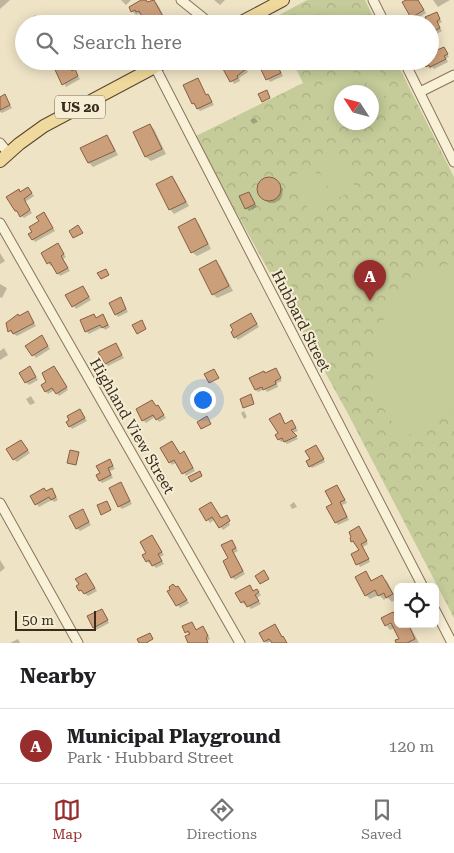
<!DOCTYPE html>
<html lang="en">
<head>
<meta charset="utf-8">
<style>
	:root { --surface:#fff; --page:#f6f6f6; --text:#202124; --muted:#757577; --line:#e0e0e0; --accent:#972d2c }
	body { margin:0; font-family:"Roboto Serif",serif; background:var(--page); color:var(--text) }
	.controls { position:absolute; right:15px; bottom:15px; display:grid; overflow:hidden; border-radius:8px; box-shadow:0 2px 12px #0003 }
	.controls button { width:45px; height:45px; display:grid; place-items:center; padding:0; border:0; border-bottom:1px solid var(--line); background:var(--surface); color:var(--text); font:25px sans-serif }
	.compass { position:absolute; left:334px; top:85px; width:45px; height:45px; border-radius:50%; background:var(--surface); box-shadow:0 2px 12px #0003; rotate:306deg }
	.scale { position:absolute; left:15px; bottom:12px; width:81px; box-sizing:border-box; padding-left:5px; border:2px solid #392c1f; border-top:0; font-size:14px; line-height:18px; white-space:nowrap; color:#392c1f; -webkit-text-stroke:4px #f5edd4; paint-order:stroke }
	.you { position:absolute; left:202px; top:399px; width:18px; height:18px; margin:-12px; border:4px solid #fff; border-radius:50%; background:#1a73e8; box-shadow:0 0 0 8px #1a73e833 }
	.badge { display:grid; place-items:center; width:32px; height:32px; border-radius:50%; background:var(--accent); color:#fff; font-size:16px; font-weight:700 }
	.pin { position:absolute; translate:-50% -41px; filter:drop-shadow(0 1px 2px #0008) }
	.pin::after { content:''; position:absolute; top:26px; width:18px; height:15px; background:inherit; clip-path:polygon(0 0,100% 0,50% 100%) }
	.list { margin:0; padding:0; list-style:none }
	h2 { display:flex; justify-content:space-between; align-items:center; height:65px; margin:0; padding:0 20px; font-size:21px }
	h2 small { font-size:16px; font-weight:400; color:var(--muted) }
	.list li { display:grid; grid-template-columns:32px 1fr auto; gap:15px; align-items:center; box-sizing:border-box; height:75px; padding:0 20px; border-top:1px solid var(--line) }
	.list b { display:block; font-size:19px; white-space:nowrap }
	.list p { margin:0; font-size:16px; white-space:nowrap; color:var(--muted) }
	.list em { font-size:16px; font-style:normal; color:var(--muted) }
	.icon { flex:none; width:28px; height:28px; fill:none; stroke:currentColor; stroke-width:2; stroke-linecap:round; stroke-linejoin:round }
	.map { position:relative; flex:none; width:454px; height:643px; overflow:hidden }
	.search { position:absolute; background:var(--surface); box-shadow:0 2px 12px #0003; left:15px; right:15px; top:15px; height:55px; display:flex; align-items:center; gap:12px; box-sizing:border-box; padding:0 18px; border-radius:28px; color:var(--muted); font-size:19px }
	.sheet { height:140px; background:var(--surface) }
	nav { display:flex; justify-content:space-around; align-items:center; box-sizing:border-box; height:70px; border-top:1px solid var(--line); background:var(--surface); font-size:14px; color:var(--muted) }
	nav a { display:grid; justify-items:center; gap:2px }
	nav .on { color:var(--accent) }
	.map>svg:first-child { display:block }
	.park { fill:url(#park-crowns); fill-rule:evenodd }
	.pitch { fill:#c5cc99 }
	.shadow { fill:#0003 }
	.building { fill:#cc9f7b; stroke:#885f41 }
	.lines { fill:none; stroke-linecap:round; stroke-linejoin:round }
	.street-casing { stroke:#89745b; stroke-width:11 }
	.primary-casing { stroke:#57432f; stroke-width:14 }
	.street { stroke:#f9f0d8; stroke-width:9 }
	.primary { stroke:#f0d99d; stroke-width:12 }
	.labels { text-anchor:middle; dominant-baseline:central; stroke-width:4; stroke-linejoin:round; paint-order:stroke }
	.shield { fill:#f5edd4; stroke:#716655; stroke-width:1 }
	.shield-label { font-size:14px; font-weight:bold; fill:#392c1f }
	.street-label { font-size:15px; fill:#392c1f; stroke:#f5edd4 }
</style>
</head>
<body>
<div class="map">
<svg width="454" height="643" viewBox="0 0 454 643">
	<defs>
		<pattern id="park-crowns" width="20" height="18" patternUnits="userSpaceOnUse" patternTransform="scale(1.25)"><rect width="20" height="18" fill="#c5cc99"/><path d="M2 6a3 3 0 1 1 6 0M12 15a3 3 0 1 1 6 0" fill="none" stroke="#aaaf83"/></pattern>
	</defs>
	<rect width="100%" height="100%" fill="#eee3c5"/>
	<g class="park">
		<path d="M307,0h58l12,24h-105l-2,-4z"/>
		<path d="M292,61h104l58,116v441l-108,-208 -121,-218 -29,-56 107,-53zM342,92h30v30h-30z"/>
	</g>
	<g class="pitch">
		<path d="M346,6l9,18h-19l-5,-10z"/>
		<path d="M367,61h8l16,31 -15,9 -18,-35z"/>
		<path d="M352,69l11,23h-20l-7,-14z"/>
		<path d="M331,80l10,22v16l-9,5 -17,-34z"/>
		<path d="M336,152l20,36 -21,12 -19,-36z"/>
		<path d="M312,165l19,37 -20,12 -20,-37z"/>
		<path d="M454,262v150l-50,25c-6,-8 -13,-16 -18,-24 -21,-36 -13,-92 16,-121 14,-16 33,-23 52,-30z"/>
	</g>
	<g class="shadow">
		<path d="M0,0h10l-10,9z"/>
		<path d="M121,0h10l-5,5z"/>
		<path d="M144,0l4,3 5,-3 5,5 10,19h-21l-4,-9 -4,-1 -3,1 -4,-4z"/>
		<path d="M214,0h11l-5,5z"/>
		<path d="M408,0h10l8,13 -11,7 -3,-3z"/>
		<path d="M433,0h17l-12,7z"/>
		<path d="M436,13l6,9 -4,2 4,7 -9,5 -3,-3v-9z"/>
		<path d="M35,15l3,5 -6,4 -3,-4z"/>
		<path d="M64,15l7,4 -1,2 -7,-4z"/>
		<path d="M444,49l5,8 -3,1 2,4 -14,7 -2,-2 -2,2 -3,-3 3,-5z"/>
		<path d="M52,61h15l6,11 1,-1 6,8 -14,8z"/>
		<path d="M258,61h17l8,15 -13,6z"/>
		<path d="M242,63l6,9 -9,6 1,3 -6,3 -9,-15z"/>
		<path d="M200,82l6,14 4,2 4,7 -14,6 -7,-8z"/>
		<path d="M5,96l7,12 -10,5 -2,-1v-14z"/>
		<path d="M255,118l3,4 -5,2 -3,-4z"/>
		<path d="M150,125l4,4 12,25 -15,7 -5,-4 -11,-25z"/>
		<path d="M107,136l4,5 7,14 -25,12 -4,-4 -7,-15z"/>
		<path d="M172,177l4,5 13,24 -15,8 -4,-5z"/>
		<path d="M266,178h5l6,3 6,8 -1,7 -2,4 -6,3h-5l-5,-3 -6,-9v-6l3,-4z"/>
		<path d="M28,188l6,8 -9,6 7,11 -8,5 -8,-7 4,-18z"/>
		<path d="M249,193l8,14 -8,4 -3,-3z"/>
		<path d="M44,213l11,18 -20,11 -2,-3z"/>
		<path d="M194,220l5,4 12,25 -14,7 -5,-4z"/>
		<path d="M58,245l8,12 -3,2 7,12 -10,5 -7,-11 -2,1 -3,-3z"/>
		<path d="M0,253l5,8 -5,3z"/>
		<path d="M216,262l4,4 13,25 -16,7 -4,-4z"/>
		<path d="M0,284l7,4 -5,10 -2,-1z"/>
		<path d="M85,290l6,10 -15,9 -9,-13z"/>
		<path d="M121,299l7,13 -10,5 -2,-3z"/>
		<path d="M30,316l6,10 -19,10 -8,-5 -1,-3 12,-11z"/>
		<path d="M103,316l7,11 -5,3 -2,-3 -14,7 -3,-3 11,-12z"/>
		<path d="M253,317l6,10 -21,13 -3,-3z"/>
		<path d="M44,340l6,9 -14,9 -9,-12z"/>
		<path d="M115,344l9,14 -16,8 -2,-2z"/>
		<path d="M4,348l4,7 -8,5v-9z"/>
		<path d="M32,370l6,10 -9,5 -3,-3z"/>
		<path d="M57,370l11,20 -9,6 -4,-6 -7,4 -2,-3 2,-9z"/>
		<path d="M276,370l6,11 -5,2 1,4 -11,5 -2,-3 -7,3 -2,-2 10,-16z"/>
		<path d="M31,396l4,7 -5,2 -4,-6z"/>
		<path d="M158,406l8,12 -7,4 -4,-5 -9,6 -3,-3z"/>
		<path d="M80,410l7,11 -15,8 -2,-3z"/>
		<path d="M244,411l3,6 -3,2 -3,-6z"/>
		<path d="M280,415l6,10 6,-3 6,9 -6,2 6,6 -11,5 -3,-3 -3,1 -2,-3 1,-6z"/>
		<path d="M21,441l9,12 -13,9 -3,-3z"/>
		<path d="M172,443l8,12 4,-2 3,3 8,15 -9,5 -9,-14 -5,3 -2,-3z"/>
		<path d="M316,446l9,16 -13,6 -2,-2z"/>
		<path d="M110,461l5,8 -5,2 3,7 -11,5 -2,-2z"/>
		<path d="M121,484l11,20 -10,5 -3,-3z"/>
		<path d="M337,487l10,16 -5,2 7,15 -11,5 -10,-17 6,-3z"/>
		<path d="M52,490l6,10 -4,2 -2,-2 -13,7 -7,-10z"/>
		<path d="M294,502l3,5 -5,2 -2,-4z"/>
		<path d="M200,509l21,10 6,-1 3,7 -7,5 -8,-11 -5,4z"/>
		<path d="M82,511l9,14 -11,6 -3,-3z"/>
		<path d="M359,528l9,16 -5,3 7,15 -10,5 -8,-12 8,-4 -8,-10z"/>
		<path d="M152,536l12,19 -4,2 4,7 -8,4 -5,-5 -1,1 -3,-3z"/>
		<path d="M232,541l6,10 -4,2 11,21 -10,6 -3,-3 -2,-18z"/>
		<path d="M0,560l5,8 -5,4z"/>
		<path d="M366,572l7,10 9,-5 5,4 9,18 -4,3 -5,-5 -3,3 -5,-5 -9,4 -4,-4z"/>
		<path d="M86,574l11,17 -9,5 -8,-6z"/>
		<path d="M249,586l5,6 3,-2 4,5 -4,3 4,6 -10,5 -4,-5 -2,1 -3,-3 -5,-9z"/>
		<path d="M178,587l11,16 -9,5 -11,-16z"/>
		<path d="M102,610l7,13 -13,7 -2,-3z"/>
		<path d="M397,622l1,2h11l10,19h-21l2,-4 -6,-11 -4,2 -3,-4z"/>
		<path d="M192,623l5,8 6,-3 3,3 4,8 -3,2 1,2h-18v-8l-4,-3z"/>
		<path d="M277,629l9,14h-13l-1,-2 -5,2 -2,-2z"/>
		<path d="M18,639l2,4h-10z"/>
	</g>
	<g class="building">
		<path d="M141,0h5l1,2 7,-2 13,24h-21l-7,-13 -3,1 -1,-2 -4,2 -2,-5z"/>
		<path d="M406,0h12l6,10 -13,8 -9,-16z"/>
		<path d="M437,12l3,7 -3,2 3,7 -10,5v-9h-8l-1,-2 5,-3 -1,-2z"/>
		<path d="M121,16l7,8h-18l-1,-1z"/>
		<path d="M444,47l4,7 -4,2 2,3 -16,8 -1,-2 -3,2 -3,-6h7v-8z"/>
		<path d="M51,61h15l6,10 3,-2 3,7 -16,9z"/>
		<path d="M257,61h18l6,12 -15,7z"/>
		<path d="M237,62l1,2 4,-2 4,7 -9,7 1,2 -8,4 -7,-13z"/>
		<path d="M198,78l8,17 2,-1 4,8 -15,7 -3,-6 -2,1 -9,-19z"/>
		<path d="M267,90l3,8 -8,4 -4,-8z"/>
		<path d="M5,94l5,11 -10,5v-13z"/>
		<path d="M150,124l12,25 -17,8 -12,-25z"/>
		<path d="M107,135l8,16 -27,12 -8,-15z"/>
		<path d="M172,176l14,26 -17,8 -13,-26z"/>
		<circle cx="269" cy="189" r="12"/>
		<path d="M28,187l4,6 -8,6 6,11 -10,7 -3,-6h-2l-9,-14 13,-8 1,3z"/>
		<path d="M249,192l6,12 -10,5 -6,-13z"/>
		<path d="M44,212l9,16 -21,12 -4,-6 4,-2 -3,-5 10,-6 -3,-4z"/>
		<path d="M195,218l13,26 -17,9 -13,-26z"/>
		<path d="M78,225l5,8 -10,5 -4,-7z"/>
		<path d="M58,243l6,11 -3,2 7,12 -11,6 -7,-12 -3,2 -6,-11z"/>
		<path d="M216,260l13,26 -17,9 -13,-26z"/>
		<path d="M106,269l3,6 -8,4 -4,-6z"/>
		<path d="M83,286l6,11 -17,10 -7,-12z"/>
		<path d="M121,297l5,12 -11,6 -6,-12z"/>
		<path d="M28,311l6,12 -21,11 -2,-4 -3,2 -2,-9 12,-9 1,2z"/>
		<path d="M251,313l6,11 -23,14 -3,-6 2,-2 -3,-5z"/>
		<path d="M94,314l2,4 7,-4 5,11 -6,3 -2,-3 -15,7 -5,-12z"/>
		<path d="M142,320l4,9 -9,5 -5,-9z"/>
		<path d="M42,335l6,11 -16,10 -7,-10z"/>
		<path d="M116,343l6,12 -17,9 -7,-12z"/>
		<path d="M30,366l6,11 -11,6 -6,-10z"/>
		<path d="M54,366l13,21 -11,7 -4,-6 -7,4 -4,-7 5,-3 -4,-9z"/>
		<path d="M276,368l5,10 -6,3 1,3 -13,6 -1,-3 -7,3 -6,-12 15,-7 1,2z"/>
		<path d="M214,369l5,9 -10,5 -5,-9z"/>
		<path d="M251,394l3,10 -11,4 -3,-9z"/>
		<path d="M152,400l4,6 2,-1 6,10 -8,5 -3,-5 -11,6 -6,-12z"/>
		<path d="M80,409l5,9 -16,9 -3,-5 3,-2 -2,-4z"/>
		<path d="M280,413l5,11 7,-4 4,8 -5,2 6,6 -13,6 -2,-4 -4,2 -3,-5 3,-2 -9,-14z"/>
		<path d="M207,416l4,8 -10,5 -4,-7z"/>
		<path d="M21,440l7,10 -15,10 -7,-11z"/>
		<path d="M172,441l8,13 4,-3 9,17 -11,6 -8,-14 -5,3 -9,-15z"/>
		<path d="M316,445l8,14 -15,8 -3,-6 4,-2 -5,-8z"/>
		<path d="M70,450l9,2 -3,13 -9,-2z"/>
		<path d="M110,459l3,7 -5,2 3,7 -12,6 -3,-6 4,-2 -4,-7z"/>
		<path d="M200,471l2,5 -11,6 -3,-5z"/>
		<path d="M121,482l9,19 -12,6 -9,-19z"/>
		<path d="M337,485l8,15 -5,2 7,15 -12,6 -9,-16 6,-3 -7,-13z"/>
		<path d="M44,488l2,3 6,-3 4,9 -5,3 -2,-3 -14,8 -5,-9z"/>
		<path d="M107,501l4,9 -10,5 -4,-10z"/>
		<path d="M211,502l10,16 6,-3 3,6 -11,7 -7,-11 -6,4 -7,-12z"/>
		<path d="M83,509l6,13 -13,7 -7,-13z"/>
		<path d="M359,526l8,15 -6,3 8,15 -13,6 -5,-11 8,-4 -6,-9 -2,1 -1,-4 1,-1 -2,-5z"/>
		<path d="M152,535l10,17 -4,2 4,7 -10,5 -3,-6 -3,2 -4,-7 4,-2 -6,-11z"/>
		<path d="M232,540l4,8 -4,2 11,21 -12,7 -8,-17 5,-3 -7,-13z"/>
		<path d="M264,570l5,9 -9,5 -5,-8z"/>
		<path d="M366,571l5,10 11,-6 11,19 -7,4 -2,-5 -6,3 -3,-6 -10,6 -10,-19z"/>
		<path d="M86,573l9,15 -11,6 -3,-4 -2,1 -3,-5 3,-2 -4,-5z"/>
		<path d="M173,584l3,3 2,-1 9,14 -11,6 -9,-15 3,-1 -1,-3z"/>
		<path d="M250,585l3,6 4,-2 2,3 -4,3 4,6 -12,6 -3,-6 -3,2 -6,-10z"/>
		<path d="M102,609l6,11 -15,8 -6,-12z"/>
		<path d="M393,612l5,7v5h10l7,15 -8,4h-11l-1,-3 4,-1 -8,-16 -6,3 -4,-8z"/>
		<path d="M192,622l4,8 7,-4 5,10 -2,2 2,5h-20l-3,-7 5,-2 -2,-3 -3,2 -3,-7z"/>
		<path d="M275,624l7,13 1,-1 4,7h-15l-3,-4 -5,3 -5,-9z"/>
		<path d="M150,633l3,6 -7,4h-7l-2,-4z"/>
	</g>
	<g class="lines">
		<defs>
			<g id="street">
				<path d="M181,0l30,24"/>
				<path d="M373,0l12,24"/>
				<path d="M404,61l50,101"/>
				<path d="M155,67l268,520"/>
				<path d="M420,92l34,-17"/>
				<path d="M0,143l8,10"/>
				<path d="M0,223l240,420"/>
				<path d="M0,503l78,140"/>
				<path d="M435,610l17,33"/>
			</g>
			<g id="primary">
				<path d="M238,24l45,-24"/>
				<path d="M0,161l19,-17 25,-18 122,-65"/>
			</g>
		</defs>
		<use href="#street" class="street-casing"/>
		<use href="#primary" class="primary-casing"/>
		<use href="#street" class="street"/>
		<use href="#primary" class="primary"/>
	</g>
	<g class="labels">
		<rect class="shield" x="55" y="95.5" width="50" height="23" rx="4"/>
		<g class="shield-label">
			<text x="80" y="107">US 20</text>
		</g>
		<g class="street-label">
			<text transform="translate(301 321) rotate(63)">Hubbard Street</text>
			<text transform="translate(132 426) rotate(60)">Highland View Street</text>
		</g>
	</g>
</svg>
<div class="controls">
<button><svg class="icon" aria-label="locate" viewBox="0 0 24 24"><circle cx="12" cy="12" r="6"/><path d="M12 2v4M12 18v4M2 12h4M18 12h4"/></svg></button>
</div>
<svg class="compass" viewBox="-18 -18 36 36"><path d="M0-13l5 13h-10z" fill="#e53935"/><path d="M0 13l5-13h-10z" fill="#757577"/></svg>
<div class="scale">50 m</div>
<div class="you"></div>
<div class="pin badge" style="left:370px;top:301px">A</div>
<div class="search"><svg class="icon" aria-label="search" viewBox="0 0 24 24"><circle cx="10" cy="10" r="6"/><path d="M15 15l6 6"/></svg>Search here</div>
</div>
<section class="sheet">
<h2>Nearby<small></small></h2>
<ul class="list">
<li><span class="badge">A</span><div><b>Municipal Playground</b><p>Park · Hubbard Street</p></div><em>120 m</em></li>
</ul>
</section>
<nav>
<a class="on"><svg class="icon" aria-label="map" viewBox="0 0 24 24"><path d="M3 6l6-2 6 2 6-2v14l-6 2-6-2-6 2zM9 4v14M15 6v14"/></svg>Map</a>
<a><svg class="icon" aria-label="directions" viewBox="0 0 24 24"><path d="M12 3l9 9-9 9-9-9zM9 14v-3h6M13 9l2 2-2 2"/></svg>Directions</a>
<a><svg class="icon" aria-label="saved" viewBox="0 0 24 24"><path d="M7 4h10v16l-5-4-5 4z"/></svg>Saved</a>
</nav>
</body>
</html>
